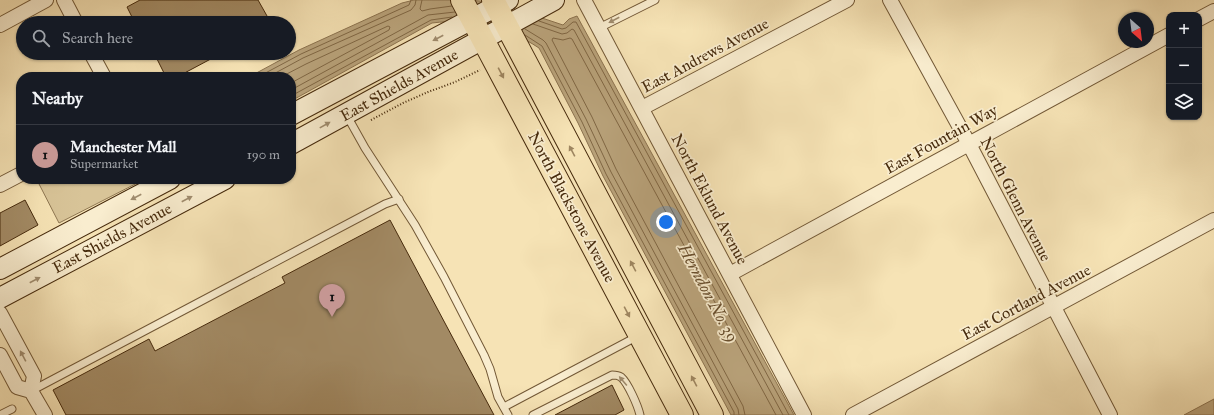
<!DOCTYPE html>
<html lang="en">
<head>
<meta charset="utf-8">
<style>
	:root { --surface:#171b24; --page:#242831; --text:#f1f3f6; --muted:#9ea1a6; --line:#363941; --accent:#c59692 }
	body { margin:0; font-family:"IM FELL Great Primer",serif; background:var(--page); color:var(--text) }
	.controls { position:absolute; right:12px; top:12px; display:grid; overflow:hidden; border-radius:8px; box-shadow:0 1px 3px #0004 }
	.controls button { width:36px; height:36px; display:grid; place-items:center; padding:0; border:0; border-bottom:1px solid var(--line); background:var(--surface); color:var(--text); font:20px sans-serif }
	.compass { position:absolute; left:1118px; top:12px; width:36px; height:36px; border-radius:50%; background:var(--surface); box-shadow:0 1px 3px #0004; rotate:152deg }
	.you { position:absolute; left:666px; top:222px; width:14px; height:14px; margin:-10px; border:3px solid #fff; border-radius:50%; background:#1a73e8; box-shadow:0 0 0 6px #1a73e833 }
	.badge { display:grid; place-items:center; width:26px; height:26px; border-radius:50%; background:var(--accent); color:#111; font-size:13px; font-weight:700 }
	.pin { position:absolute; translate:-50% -33px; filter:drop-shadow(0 1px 2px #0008) }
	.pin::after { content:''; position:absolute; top:21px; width:14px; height:12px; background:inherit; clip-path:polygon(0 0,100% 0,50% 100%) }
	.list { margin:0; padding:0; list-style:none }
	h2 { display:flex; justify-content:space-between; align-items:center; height:52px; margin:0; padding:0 16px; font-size:17px }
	h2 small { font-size:13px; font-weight:400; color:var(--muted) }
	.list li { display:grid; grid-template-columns:26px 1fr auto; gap:12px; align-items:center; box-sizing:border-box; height:60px; padding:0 16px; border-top:1px solid var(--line) }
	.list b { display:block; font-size:15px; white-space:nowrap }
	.list p { margin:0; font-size:13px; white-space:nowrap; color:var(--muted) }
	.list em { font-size:13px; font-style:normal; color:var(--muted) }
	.icon { flex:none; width:22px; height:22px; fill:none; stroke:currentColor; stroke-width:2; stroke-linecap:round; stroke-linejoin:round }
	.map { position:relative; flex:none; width:1214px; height:415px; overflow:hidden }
	.search { position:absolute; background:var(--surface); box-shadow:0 1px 3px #0004; left:16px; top:16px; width:280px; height:44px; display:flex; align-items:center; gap:10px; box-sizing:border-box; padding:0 14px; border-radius:22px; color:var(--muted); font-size:15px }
	.panel { position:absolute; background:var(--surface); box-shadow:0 1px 3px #0004; left:16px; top:72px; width:280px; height:112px; border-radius:16px }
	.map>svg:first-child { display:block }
	.green { fill:#d8c498; stroke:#8f7752 }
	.water { fill:#baa47c; stroke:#8c734f }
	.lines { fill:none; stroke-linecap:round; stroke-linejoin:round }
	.shore { stroke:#806744; stroke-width:1 }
	.building { fill:#a28a64; stroke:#462a0c }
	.service-casing { stroke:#725836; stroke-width:9 }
	.minor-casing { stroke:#725836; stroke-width:16 }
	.secondary-casing { stroke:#462a0c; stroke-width:22 }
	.primary-casing { stroke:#462a0c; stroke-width:24 }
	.path { stroke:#462a0c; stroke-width:2; stroke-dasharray:1 2; stroke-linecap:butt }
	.service { stroke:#f9edcf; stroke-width:7 }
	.minor { stroke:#f9edcf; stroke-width:14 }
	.secondary { stroke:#f9edcf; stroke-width:20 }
	.primary { stroke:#f6e3b5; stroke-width:22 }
	.oneway { fill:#a08c6e }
	.oneway2 { fill:#9e8660 }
	.labels { text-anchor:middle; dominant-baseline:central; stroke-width:3.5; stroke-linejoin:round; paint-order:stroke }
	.street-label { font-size:16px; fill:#462a0c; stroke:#f9edcf }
	.water-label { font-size:17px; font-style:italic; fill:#694f2e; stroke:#f9edcf }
</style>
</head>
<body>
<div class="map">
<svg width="1214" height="415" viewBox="0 0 1214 415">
	<rect width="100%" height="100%" fill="#f6e3b5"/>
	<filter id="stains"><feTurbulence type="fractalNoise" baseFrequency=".005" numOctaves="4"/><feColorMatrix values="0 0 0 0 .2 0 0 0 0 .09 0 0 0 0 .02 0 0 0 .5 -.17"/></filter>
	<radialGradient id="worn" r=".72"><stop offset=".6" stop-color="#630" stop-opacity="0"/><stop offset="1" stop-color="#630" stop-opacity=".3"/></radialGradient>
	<path class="green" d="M39,179h106l-86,44 -22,-43z"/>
	<g class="water">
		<path d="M414,0h52l28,2 69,23 6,-6 8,-3 217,399h-63l-128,-239 -25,-53 -39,-75c-35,-23 -66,-30 -107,-25l-141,78v-24h-42l50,-27 103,-47z"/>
		<path d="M1214,399v16h-30z"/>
	</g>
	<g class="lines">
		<g class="shore">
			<path d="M422,0l-2,9 2,2 8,-2 22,-3"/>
			<path d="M539,21l23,8 4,-1 7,-6h3l213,393"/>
			<path d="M533,24l29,10 5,-1 5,-4 2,1 209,385"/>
			<path d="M525,29l18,11 3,3 40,76 25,53 127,237 1,6"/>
			<path d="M525,35l17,11 40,76 24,52 128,238v3"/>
			<path d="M258,77l43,-23 108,-49 2,-5"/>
			<path d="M268,77l35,-19 108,-48 4,-5 1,-5"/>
			<path d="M281,77l25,-13 82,-38 2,1 -1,3 -98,53"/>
			<path d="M291,90l137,-75 27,-3"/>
			<path d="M291,96l140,-76 21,-3"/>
			<path d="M745,415l-2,-9 -127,-237 -24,-52 -40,-77 1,-2 10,2 7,-2 2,1 204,376"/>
		</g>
	</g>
	<g class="building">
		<path d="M140,0h118l13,23h-136l-8,-16z"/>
		<path d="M154,53h68l-45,24h-11z"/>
		<path d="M25,200l13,25 -38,21v-33z"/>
		<path d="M390,220l104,195h-428l-13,-25 96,-51 6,12 130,-68 -3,-6z"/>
		<path d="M612,385l12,25 -9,5h-60z"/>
	</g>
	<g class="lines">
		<defs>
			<g id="service">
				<path d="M599,28l56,-28"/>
				<path d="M346,114l19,34 50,77 29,52 40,78 6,14 8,28 10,18"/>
				<path d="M31,391l354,-187 14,-5"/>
				<path d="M504,407l134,-71"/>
				<path d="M0,415l12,-6"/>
				<path d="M533,415l79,-40c4,0 6,0 9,2 7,6 17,29 19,38"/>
			</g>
			<g id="minor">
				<path d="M64,0l12,23"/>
				<path d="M584,0l220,415"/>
				<path d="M890,0l79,144 141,271"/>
				<path d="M1199,19l15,-8"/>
				<path d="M0,25l46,-25"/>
				<path d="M91,53l13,24"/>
				<path d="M642,108l205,-108"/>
				<path d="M0,185l21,-11"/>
				<path d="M730,274l439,-239"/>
				<path d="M0,313l34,63 -3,15"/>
				<path d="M0,355l17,32 14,4 14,24"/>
				<path d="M853,415l361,-195"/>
			</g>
			<g id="secondary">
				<path d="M291,115l217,-115"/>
				<path d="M291,144l263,-144"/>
				<path d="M0,269l170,-90"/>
				<path d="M0,298l225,-119"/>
			</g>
			<g id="primary">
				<path d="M462,0l220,415"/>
				<path d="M493,0l219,415"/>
			</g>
		</defs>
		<use href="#service" class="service-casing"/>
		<use href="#minor" class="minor-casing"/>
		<use href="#secondary" class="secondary-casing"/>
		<use href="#primary" class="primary-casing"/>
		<path class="path" d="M371,120l32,-17 25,-11 27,-10 25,-12"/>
		<use href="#service" class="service"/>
		<use href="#minor" class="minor"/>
		<use href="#secondary" class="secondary"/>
		<use href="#primary" class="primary"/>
	</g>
	<defs><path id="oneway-solid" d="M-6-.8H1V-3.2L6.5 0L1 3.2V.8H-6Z"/></defs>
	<g class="oneway">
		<use href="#oneway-solid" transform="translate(614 20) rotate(152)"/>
		<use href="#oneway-solid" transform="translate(438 38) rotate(152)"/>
		<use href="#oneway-solid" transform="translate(325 125) rotate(-29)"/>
		<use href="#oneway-solid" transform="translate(136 197) rotate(152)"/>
		<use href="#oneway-solid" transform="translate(187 199) rotate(-28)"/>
		<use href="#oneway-solid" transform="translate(35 280) rotate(-28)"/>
		<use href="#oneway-solid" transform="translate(23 356) rotate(-118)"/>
		<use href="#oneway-solid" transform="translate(623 381) rotate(-130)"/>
	</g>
	<g class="oneway2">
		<use href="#oneway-solid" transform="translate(501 73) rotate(62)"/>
		<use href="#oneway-solid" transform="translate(572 151) rotate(-118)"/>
		<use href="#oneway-solid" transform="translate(633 266) rotate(-118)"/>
		<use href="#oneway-solid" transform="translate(627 312) rotate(62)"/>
		<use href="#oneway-solid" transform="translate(694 381) rotate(-118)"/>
	</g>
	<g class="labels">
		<g class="street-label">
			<text transform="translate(705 55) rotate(-28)">East Andrews Avenue</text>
			<text transform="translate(399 85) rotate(-29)">East Shields Avenue</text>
			<text transform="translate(941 139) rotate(-29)">East Fountain Way</text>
			<text transform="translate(710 199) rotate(62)">North Eklund Avenue</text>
			<text transform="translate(1016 199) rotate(63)">North Glenn Avenue</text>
			<text transform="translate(572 207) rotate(62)">North Blackstone Avenue</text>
			<text transform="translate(112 238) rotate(-28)">East Shields Avenue</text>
			<text transform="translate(1026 302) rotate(-28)">East Cortland Avenue</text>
		</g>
		<g class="water-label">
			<text transform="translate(708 293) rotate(62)">Herndon No. 39</text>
		</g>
	</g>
	<rect width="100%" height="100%" filter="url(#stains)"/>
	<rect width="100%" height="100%" fill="url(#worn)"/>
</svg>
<div class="controls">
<button>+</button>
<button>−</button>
<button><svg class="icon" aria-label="layers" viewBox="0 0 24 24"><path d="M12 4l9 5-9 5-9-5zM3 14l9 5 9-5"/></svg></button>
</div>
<svg class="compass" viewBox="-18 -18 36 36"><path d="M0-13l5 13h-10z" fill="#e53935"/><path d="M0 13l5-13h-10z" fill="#9ea1a6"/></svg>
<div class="you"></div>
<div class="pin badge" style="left:332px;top:317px">1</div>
<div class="search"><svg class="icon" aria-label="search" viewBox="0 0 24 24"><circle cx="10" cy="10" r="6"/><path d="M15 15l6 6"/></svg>Search here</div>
<section class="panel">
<h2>Nearby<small></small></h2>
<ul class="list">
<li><span class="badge">1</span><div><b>Manchester Mall</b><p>Supermarket</p></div><em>190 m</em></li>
</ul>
</section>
</div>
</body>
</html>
